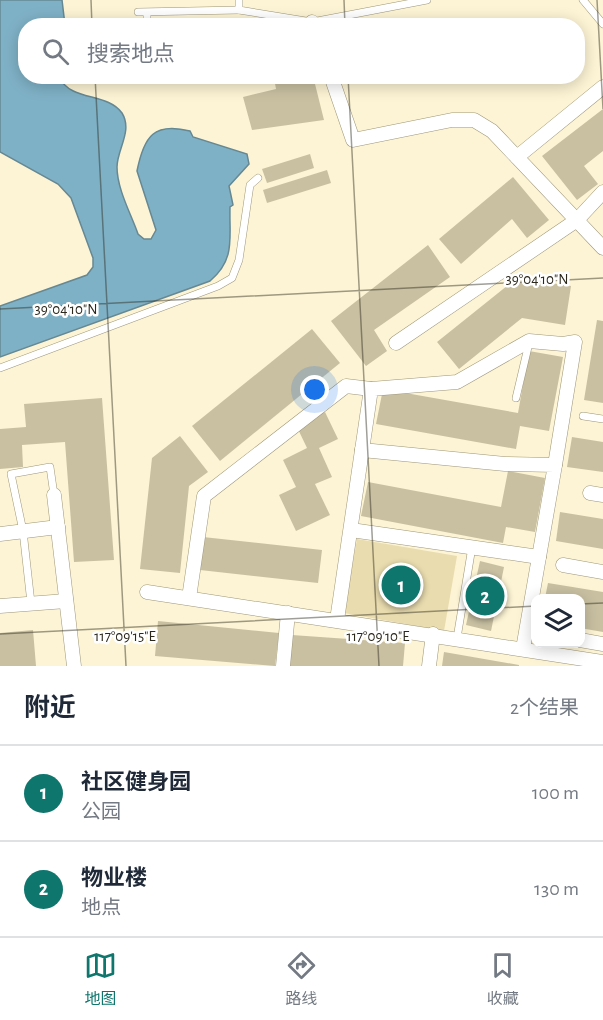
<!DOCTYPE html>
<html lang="zh">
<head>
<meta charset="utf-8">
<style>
	:root { --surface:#fff; --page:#f6f6f7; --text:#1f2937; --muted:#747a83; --line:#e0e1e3; --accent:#0f766e }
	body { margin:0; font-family:"Alegreya Sans","Noto Sans SC",sans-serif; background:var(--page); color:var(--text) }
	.controls { position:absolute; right:18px; bottom:18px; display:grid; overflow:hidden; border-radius:12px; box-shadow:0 3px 15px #0003 }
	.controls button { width:54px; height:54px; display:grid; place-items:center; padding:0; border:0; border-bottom:2px solid var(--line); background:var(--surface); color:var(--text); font:30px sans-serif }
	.you { position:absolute; left:315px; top:390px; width:21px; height:21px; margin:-15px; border:4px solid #fff; border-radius:50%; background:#1a73e8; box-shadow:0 0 0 9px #1a73e833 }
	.badge { display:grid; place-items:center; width:39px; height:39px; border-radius:50%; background:var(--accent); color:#fff; font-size:20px; font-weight:700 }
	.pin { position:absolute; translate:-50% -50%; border:3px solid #fff; box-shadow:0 2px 6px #0006 }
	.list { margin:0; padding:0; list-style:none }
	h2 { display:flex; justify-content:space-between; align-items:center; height:78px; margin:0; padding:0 24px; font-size:26px }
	h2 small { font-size:20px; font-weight:400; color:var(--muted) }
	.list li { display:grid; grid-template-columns:39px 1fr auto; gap:18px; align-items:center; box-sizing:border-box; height:96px; padding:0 24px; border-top:2px solid var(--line) }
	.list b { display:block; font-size:22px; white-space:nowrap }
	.list p { margin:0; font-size:20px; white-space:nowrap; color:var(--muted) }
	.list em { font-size:20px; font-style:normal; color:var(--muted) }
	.icon { flex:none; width:33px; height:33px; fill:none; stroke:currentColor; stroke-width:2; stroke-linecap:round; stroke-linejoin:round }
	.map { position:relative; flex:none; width:603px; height:666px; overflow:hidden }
	.search { position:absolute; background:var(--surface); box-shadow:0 3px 15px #0003; left:18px; right:18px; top:18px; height:66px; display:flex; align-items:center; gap:15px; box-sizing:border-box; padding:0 21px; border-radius:24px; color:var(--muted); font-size:22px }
	.sheet { height:270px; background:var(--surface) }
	nav { display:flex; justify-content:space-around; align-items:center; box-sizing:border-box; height:84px; border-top:2px solid var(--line); background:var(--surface); font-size:16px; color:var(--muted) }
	nav a { display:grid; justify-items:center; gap:3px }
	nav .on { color:var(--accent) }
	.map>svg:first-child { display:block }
	.green { fill:#e9dcaf }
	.water { fill:#7fb1c6; stroke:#668893; stroke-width:1.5 }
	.building { fill:#c9c0a2 }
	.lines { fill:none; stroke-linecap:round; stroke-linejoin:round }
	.service-casing { stroke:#9e9679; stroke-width:8 }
	.minor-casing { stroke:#9e9679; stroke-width:15 }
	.service { stroke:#fff; stroke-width:7 }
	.minor { stroke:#fff; stroke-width:14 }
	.ticks { fill:none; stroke:#2a271b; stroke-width:1.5; stroke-opacity:0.45 }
	.ticks-label { font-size:15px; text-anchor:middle; fill:#2a271b; stroke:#fff; stroke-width:5; stroke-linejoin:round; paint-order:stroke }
</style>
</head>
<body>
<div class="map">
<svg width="603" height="666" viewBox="0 0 603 666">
	<rect width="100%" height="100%" fill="#fdf4d5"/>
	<path class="green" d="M357,539l100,17 -13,75 -100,-18z"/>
	<path class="water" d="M0,0h62l3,25 -39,1v50l33,1c12,25 48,15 63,36 11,18 -5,36 -5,54 0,22 14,47 21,67l6,5h7l5,-9 -19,-59c7,-35 17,-49 53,-40l3,6 54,17 2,10 -20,22 4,19 -3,2c-1,31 6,52 -20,74l-210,76v-51l87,-31 6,-8v-9l-22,-60 -13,-14 -58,-32z"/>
	<g class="building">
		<path d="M142,76h51v2l-50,3z"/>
		<path d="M284,76h29l11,44 -72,10 -9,-33 33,-8 -2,-11z"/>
		<path d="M603,109v42l-19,15 14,18 -21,16 -35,-44z"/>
		<path d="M310,154l4,14 -47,15 -5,-14z"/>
		<path d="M327,170l4,13 -64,20 -4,-13z"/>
		<path d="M513,177l36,43 -22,18 -15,-19 -51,45 -22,-25z"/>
		<path d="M428,245l22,32 -76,53 13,21 -21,15 -35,-45z"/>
		<path d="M517,278l54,8 -6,39 -43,-7 -63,51 -22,-27z"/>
		<path d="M597,320l6,1v82l-19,-3z"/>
		<path d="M312,329l28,34 -120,98 -28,-35z"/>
		<path d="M529,351l34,6 -14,74 -29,-5 -4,23 -140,-25 7,-35 135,24z"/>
		<path d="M102,398l12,162 -40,2 -9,-120 -43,3 1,22 -23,2v-40l26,-2 -2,-23z"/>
		<path d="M325,412l13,27 -19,9 13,29 -17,7 15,31 -34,16 -17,-36 17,-8 -13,-27 24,-12 -11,-23z"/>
		<path d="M180,436l28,36 -19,14 -9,87 -40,-4 12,-111z"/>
		<path d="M572,437l31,5v30l-36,-5z"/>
		<path d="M508,471l37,7 -10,54 -29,-5 -3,16 -142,-27 7,-34 133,25z"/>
		<path d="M560,512l43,7v30l-47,-8z"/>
		<path d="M203,537l119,13 -4,33 -118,-13z"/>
		<path d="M480,561l24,6 -13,64 -25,-6z"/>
		<path d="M548,583l55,9v40l-23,-4v-30h-35z"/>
		<path d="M158,621l121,12 -4,33 -120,-10z"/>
		<path d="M33,630l3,36h-36v-33z"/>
		<path d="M292,635l113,8 -2,23h-114z"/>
		<path d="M444,652l75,13v1h-77z"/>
	</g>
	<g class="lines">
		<defs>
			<g id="service">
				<path d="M239,0v10l73,12 115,-22"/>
				<path d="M583,0l20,24"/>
				<path d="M138,12l101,-2"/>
				<path d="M147,13v13"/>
				<path d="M0,368l218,-82 14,-8 7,-18 11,-75 8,-7"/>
				<path d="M516,398l13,-55"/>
				<path d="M583,416l20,3"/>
				<path d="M31,603l-8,-72 -12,-57 39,-7 4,28"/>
				<path d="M457,638l15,-91"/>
			</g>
			<g id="minor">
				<path d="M312,22l2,4"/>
				<path d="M331,76l22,64 99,-20h22l18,11 111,117"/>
				<path d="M517,157l86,-70"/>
				<path d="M396,343l181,-123 26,-28"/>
				<path d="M362,450l143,14 50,1 -32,184"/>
				<path d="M590,493l13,2"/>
				<path d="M54,495l20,171"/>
				<path d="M351,530l188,27"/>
				<path d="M0,534l58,-7"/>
				<path d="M563,565l40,7"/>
				<path d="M147,592l456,70"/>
				<path d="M189,598l15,-102 142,-110 25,3"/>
				<path d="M0,606l66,-5"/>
				<path d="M337,620l34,-231 86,-7 72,-41 34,3 12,-2 -20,123"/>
				<path d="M580,640l23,4"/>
				<path d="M283,666l5,-53"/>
				<path d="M429,666l4,-32"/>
			</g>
		</defs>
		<use href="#service" class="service-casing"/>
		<use href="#minor" class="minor-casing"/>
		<use href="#service" class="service"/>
		<use href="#minor" class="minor"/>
	</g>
	<path class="ticks" d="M91,0l1,26M344,0l1,26M597,0l6,109M95,76l31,590M348,76l31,590M0,309l603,-31M580,604l23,-1M0,634l536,-28"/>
	<g class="ticks-label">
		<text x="537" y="284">39°04'10"N</text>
		<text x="66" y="314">39°04'10"N</text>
		<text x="125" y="641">117°09'15"E</text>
		<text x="378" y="641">117°09'10"E</text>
	</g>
</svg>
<div class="controls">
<button><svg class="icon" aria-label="layers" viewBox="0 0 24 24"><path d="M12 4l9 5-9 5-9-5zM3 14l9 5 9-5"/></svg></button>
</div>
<div class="you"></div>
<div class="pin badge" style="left:401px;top:585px">1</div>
<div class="pin badge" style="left:485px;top:596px">2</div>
<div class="search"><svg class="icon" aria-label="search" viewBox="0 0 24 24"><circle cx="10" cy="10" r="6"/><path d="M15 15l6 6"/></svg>搜索地点</div>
</div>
<section class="sheet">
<h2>附近<small>2个结果</small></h2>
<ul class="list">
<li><span class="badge">1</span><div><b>社区健身园</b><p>公园</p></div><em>100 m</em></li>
<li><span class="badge">2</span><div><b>物业楼</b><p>地点</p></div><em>130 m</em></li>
</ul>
</section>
<nav>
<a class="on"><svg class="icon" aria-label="map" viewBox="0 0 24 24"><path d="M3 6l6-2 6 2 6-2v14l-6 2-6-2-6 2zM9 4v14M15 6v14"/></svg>地图</a>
<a><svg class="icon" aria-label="directions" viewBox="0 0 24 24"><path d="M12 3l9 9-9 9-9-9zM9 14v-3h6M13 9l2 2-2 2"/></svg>路线</a>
<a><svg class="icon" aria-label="saved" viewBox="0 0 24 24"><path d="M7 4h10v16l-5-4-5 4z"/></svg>收藏</a>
</nav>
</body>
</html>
